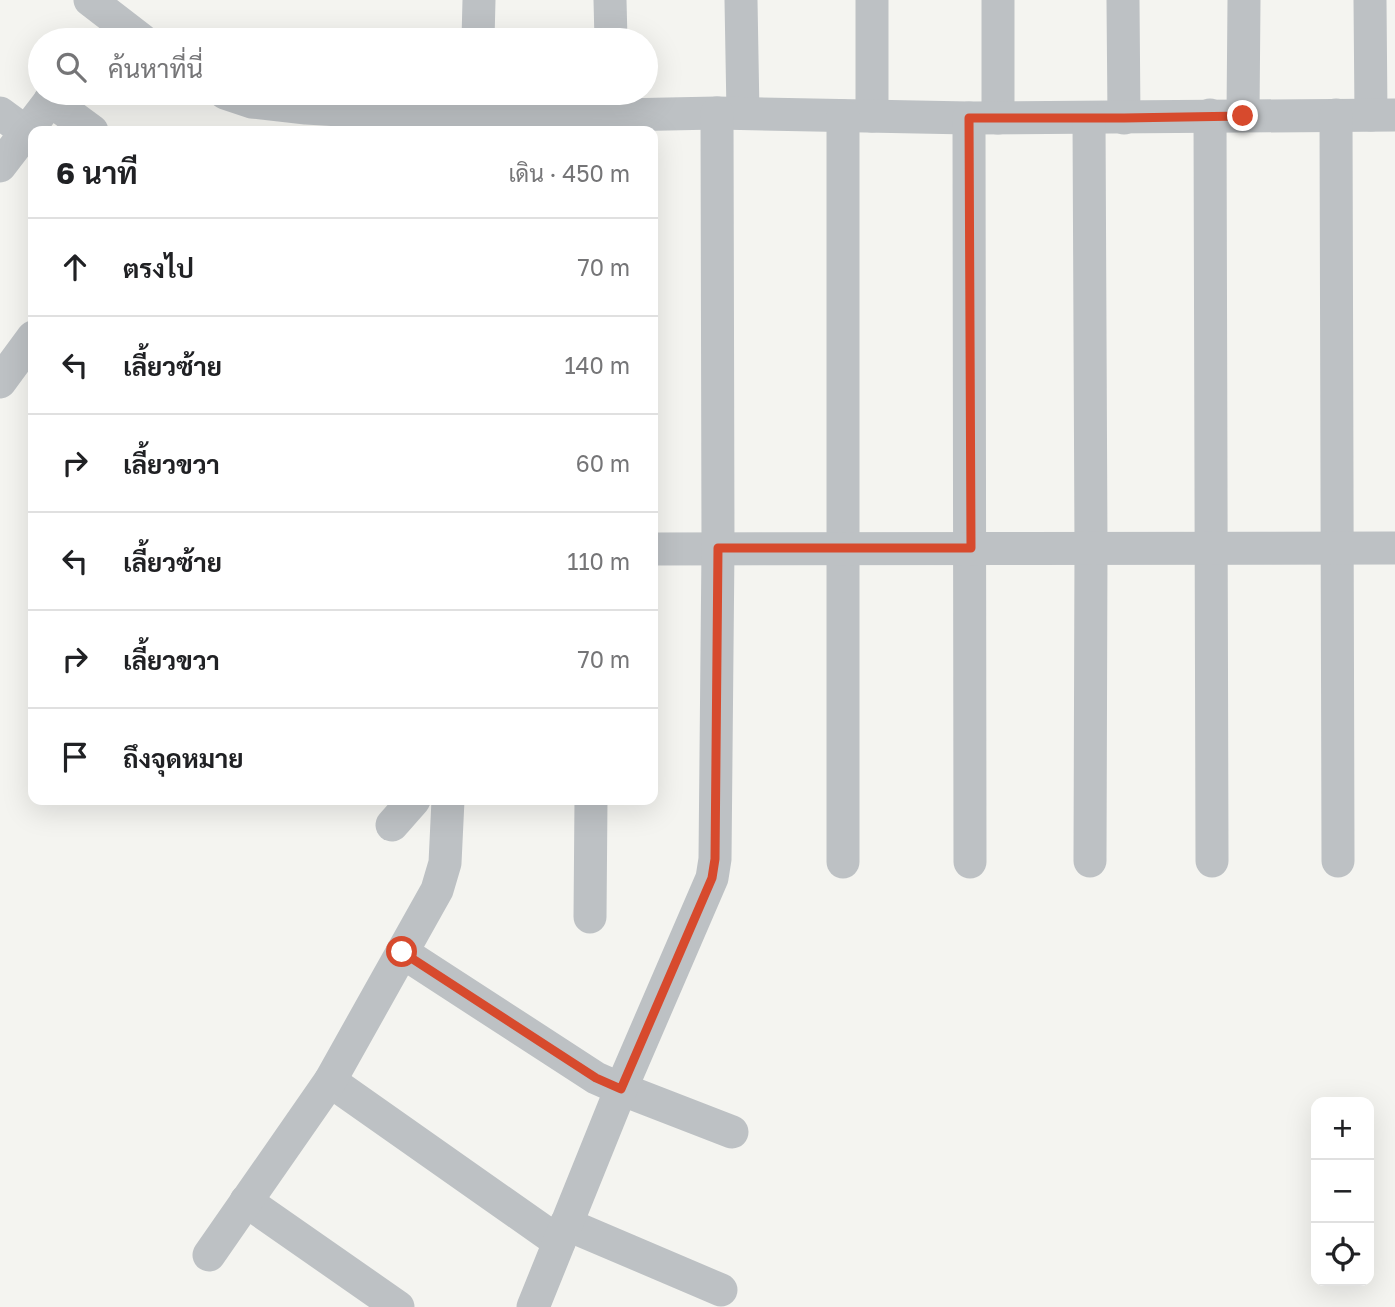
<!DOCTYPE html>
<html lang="th">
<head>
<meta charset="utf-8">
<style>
	:root { --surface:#fff; --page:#f6f6f6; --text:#202124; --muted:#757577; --line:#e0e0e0 }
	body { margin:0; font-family:"Golos Text",Sarabun,sans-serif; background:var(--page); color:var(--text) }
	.controls { position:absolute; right:21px; bottom:21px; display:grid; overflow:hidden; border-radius:14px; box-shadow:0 7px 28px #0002 }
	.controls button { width:63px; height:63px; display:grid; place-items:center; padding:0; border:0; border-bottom:2px solid var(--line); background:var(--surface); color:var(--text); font:35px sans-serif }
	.stop { position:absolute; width:21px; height:21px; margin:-16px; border:5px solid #d74a2d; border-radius:50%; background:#fff }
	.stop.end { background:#d74a2d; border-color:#fff; box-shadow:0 2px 7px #0008 }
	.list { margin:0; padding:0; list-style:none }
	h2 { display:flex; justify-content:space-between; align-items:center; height:91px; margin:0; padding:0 28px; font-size:30px }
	h2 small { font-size:23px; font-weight:400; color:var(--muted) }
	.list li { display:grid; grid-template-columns:46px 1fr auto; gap:21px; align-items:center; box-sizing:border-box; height:98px; padding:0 28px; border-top:2px solid var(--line) }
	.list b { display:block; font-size:26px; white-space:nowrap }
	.list em { font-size:23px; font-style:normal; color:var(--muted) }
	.icon { flex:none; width:38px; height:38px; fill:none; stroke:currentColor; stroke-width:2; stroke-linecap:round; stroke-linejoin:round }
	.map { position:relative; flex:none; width:1395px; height:1307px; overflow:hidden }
	.search { position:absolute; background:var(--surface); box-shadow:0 7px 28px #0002; left:28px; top:28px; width:630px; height:77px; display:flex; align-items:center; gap:18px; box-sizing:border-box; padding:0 24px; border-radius:38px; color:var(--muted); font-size:26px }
	.panel { position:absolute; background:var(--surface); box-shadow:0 7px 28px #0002; left:28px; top:126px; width:630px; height:679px; border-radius:14px }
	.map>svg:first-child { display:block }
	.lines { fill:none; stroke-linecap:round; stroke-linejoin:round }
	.minor { stroke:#bdc1c4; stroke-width:33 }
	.route { stroke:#d74a2d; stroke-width:9 }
</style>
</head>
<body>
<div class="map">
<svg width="1395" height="1307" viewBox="0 0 1395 1307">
	<rect width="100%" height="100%" fill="#f4f4f0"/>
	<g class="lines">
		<g class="minor">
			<path d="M90,0l52,40"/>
			<path d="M610,0l1,40"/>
			<path d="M741,0l2,113"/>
			<path d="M872,0v116"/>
			<path d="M998,0v118"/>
			<path d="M1123,0l1,118"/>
			<path d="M1370,0l1,115"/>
			<path d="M478,40l1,-40"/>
			<path d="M225,93l27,9 54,6 171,10 240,-5 252,5 426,-3"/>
			<path d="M50,100l42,31"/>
			<path d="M0,113l26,19"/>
			<path d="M1210,115l2,746"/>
			<path d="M1243,115l1,-115"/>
			<path d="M1336,115l2,746"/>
			<path d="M843,116v746"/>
			<path d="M969,118l1,744"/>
			<path d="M1089,118l2,431 -1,312"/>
			<path d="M0,166l56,-73"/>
			<path d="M0,382l33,-45"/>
			<path d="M653,549l742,-1"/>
			<path d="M392,825l22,-25"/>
			<path d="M590,917l1,-117"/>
			<path d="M402,952l194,126 25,11 111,43"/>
			<path d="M330,1081l229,161"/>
			<path d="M246,1201l152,106"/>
			<path d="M566,1224l155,66"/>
			<path d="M209,1255l121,-174 107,-191 8,-27 3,-63"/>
			<path d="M533,1307l88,-218 91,-211 3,-19 3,-311 -1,-435"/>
		</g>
	</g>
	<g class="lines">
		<path class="route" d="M402,952l194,126 25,11 91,-211 3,-19 3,-311h253l-2,-430h155l119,-2"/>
	</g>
</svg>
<div class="controls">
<button>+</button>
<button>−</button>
<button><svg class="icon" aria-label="locate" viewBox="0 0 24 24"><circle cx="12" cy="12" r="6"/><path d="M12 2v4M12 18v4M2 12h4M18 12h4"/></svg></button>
</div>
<div class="stop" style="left:402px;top:952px"></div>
<div class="stop end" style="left:1243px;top:116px"></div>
<div class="search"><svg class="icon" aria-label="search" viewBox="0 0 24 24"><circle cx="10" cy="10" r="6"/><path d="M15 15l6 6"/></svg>ค้นหาที่นี่</div>
<section class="panel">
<h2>6 นาที<small>เดิน · 450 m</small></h2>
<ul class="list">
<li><svg class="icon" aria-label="ahead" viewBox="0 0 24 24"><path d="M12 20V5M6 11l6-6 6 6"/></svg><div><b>ตรงไป</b></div><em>70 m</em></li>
<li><svg class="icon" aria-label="left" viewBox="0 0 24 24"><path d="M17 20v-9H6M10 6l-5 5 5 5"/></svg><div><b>เลี้ยวซ้าย</b></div><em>140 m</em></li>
<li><svg class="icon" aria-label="right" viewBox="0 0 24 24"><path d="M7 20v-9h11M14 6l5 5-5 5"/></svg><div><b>เลี้ยวขวา</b></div><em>60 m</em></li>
<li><svg class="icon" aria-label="left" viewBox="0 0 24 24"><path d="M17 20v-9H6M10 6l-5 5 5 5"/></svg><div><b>เลี้ยวซ้าย</b></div><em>110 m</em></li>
<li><svg class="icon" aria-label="right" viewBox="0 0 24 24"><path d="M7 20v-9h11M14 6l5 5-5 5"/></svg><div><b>เลี้ยวขวา</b></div><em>70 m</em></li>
<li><svg class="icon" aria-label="arrive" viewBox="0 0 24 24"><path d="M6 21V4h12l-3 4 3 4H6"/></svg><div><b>ถึงจุดหมาย</b></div></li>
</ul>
</section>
</div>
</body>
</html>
